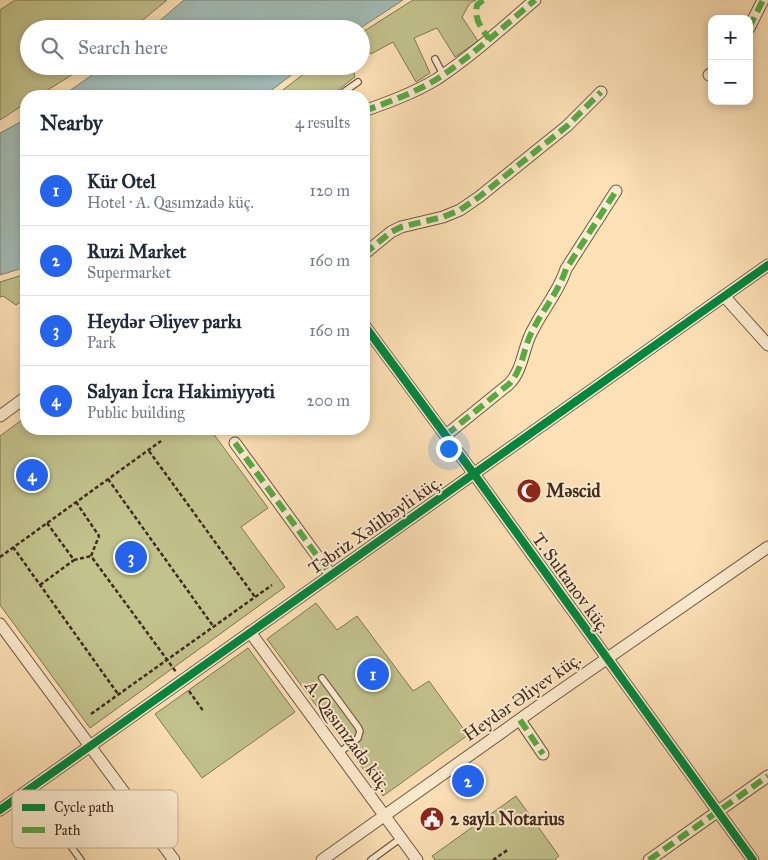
<!DOCTYPE html>
<html lang="en">
<head>
<meta charset="utf-8">
<style>
	:root { --surface:#fff; --page:#f2f2f3; --text:#1f2937; --muted:#747a83; --line:#e0e1e3; --accent:#2563eb }
	body { margin:0; font-family:"IM FELL Great Primer",serif; background:var(--page); color:var(--text) }
	.controls { position:absolute; right:15px; top:15px; display:grid; overflow:hidden; border-radius:10px; box-shadow:0 2px 8px #0003 }
	.controls button { width:45px; height:45px; display:grid; place-items:center; padding:0; border:0; border-bottom:1px solid var(--line); background:var(--surface); color:var(--text); font:25px sans-serif }
	.you { position:absolute; left:448px; top:448px; width:18px; height:18px; margin:-12px; border:4px solid #fff; border-radius:50%; background:#1a73e8; box-shadow:0 0 0 8px #1a73e833 }
	.badge { display:grid; place-items:center; width:32px; height:32px; border-radius:50%; background:var(--accent); color:#fff; font-size:16px; font-weight:700 }
	.pin { position:absolute; translate:-50% -50%; border:2px solid #fff; box-shadow:0 1px 5px #0006 }
	.list { margin:0; padding:0; list-style:none }
	h2 { display:flex; justify-content:space-between; align-items:center; height:65px; margin:0; padding:0 20px; font-size:21px }
	h2 small { font-size:16px; font-weight:400; color:var(--muted) }
	.list li { display:grid; grid-template-columns:32px 1fr auto; gap:15px; align-items:center; box-sizing:border-box; height:70px; padding:0 20px; border-top:1px solid var(--line) }
	.list b { display:block; font-size:19px; white-space:nowrap }
	.list p { margin:0; font-size:16px; white-space:nowrap; color:var(--muted) }
	.list em { font-size:16px; font-style:normal; color:var(--muted) }
	.icon { flex:none; width:28px; height:28px; fill:none; stroke:currentColor; stroke-width:2; stroke-linecap:round; stroke-linejoin:round }
	.map { position:relative; flex:none; width:768px; height:860px; overflow:hidden }
	.search { position:absolute; background:var(--surface); box-shadow:0 2px 8px #0003; left:20px; top:20px; width:350px; height:55px; display:flex; align-items:center; gap:12px; box-sizing:border-box; padding:0 18px; border-radius:28px; color:var(--muted); font-size:19px }
	.panel { position:absolute; background:var(--surface); box-shadow:0 2px 8px #0003; left:20px; top:90px; width:350px; height:345px; border-radius:20px }
	.map>svg:first-child { display:block }
	.green { fill:#c2c28c; stroke:#827656 }
	.water { fill:#a2bcb6; stroke:#7c827a }
	.lines { fill:none; stroke-linecap:round; stroke-linejoin:round }
	.lane-casing { stroke:#725846; stroke-width:8 }
	.street-casing { stroke:#725846; stroke-width:13 }
	.path { stroke:#432a20; stroke-width:2.5; stroke-dasharray:4 2.5; stroke-linecap:butt }
	.lane { stroke:#feecd0; stroke-width:5.5 }
	.street { stroke:#feecd0; stroke-width:11 }
	.quiet { stroke:#56ab43; stroke-width:6; stroke-dasharray:12 6; stroke-linecap:butt }
	.cycleway-casing { stroke:#feecd0; stroke-width:11 }
	.cycleway { stroke:#00873e; stroke-width:8 }
	.labels { text-anchor:middle; dominant-baseline:central; stroke-width:4; stroke-linejoin:round; paint-order:stroke }
	.poi-label { font-size:18px; font-weight:bold; fill:#432a20; stroke:#feecd0; text-anchor:start }
	.street-label { font-size:18px; fill:#432a20; stroke:#feecd0 }
	.key { fill:#feecd0; stroke:#c6b29b; stroke-width:1 }
	.key-label { font-size:14px; fill:#432a20 }
</style>
</head>
<body>
<div class="map">
<svg width="768" height="860" viewBox="0 0 768 860">
	<rect width="100%" height="100%" fill="#fde1b6"/>
	<filter id="stains"><feTurbulence type="fractalNoise" baseFrequency=".004" numOctaves="4"/><feColorMatrix values="0 0 0 0 .2 0 0 0 0 .09 0 0 0 0 .02 0 0 0 .5 -.17"/></filter>
	<radialGradient id="worn" r=".72"><stop offset=".6" stop-color="#630" stop-opacity="0"/><stop offset="1" stop-color="#630" stop-opacity=".3"/></radialGradient>
	<g class="green">
		<path d="M15,0h152l-35,29h-103v37h57l-48,30h-12v7l-26,17v-110z"/>
		<path d="M413,0h63l-6,3 -8,14 16,24 -23,16 -18,-29 -23,10 16,35 -14,9 -23,-40 -22,12 -4,-5 -6,2v-18z"/>
		<path d="M314,66h38l3,11 -25,19h-55z"/>
		<path d="M26,274v24l-10,7 -13,-9 -3,1v-15z"/>
		<path d="M26,417v12h184l58,79 -27,19 44,60 -195,141 -90,-123v-169z"/>
		<path d="M316,603l21,27 20,-14 56,75 16,-10 39,54 -85,61 -116,-157z"/>
		<path d="M248,648l47,64 -93,66 -47,-64z"/>
		<path d="M516,796l43,60 -4,4h-120l-3,-4z"/>
	</g>
	<g class="water">
		<path d="M184,0h219l-44,29h-209z"/>
		<path d="M105,66h198l-39,30h-202z"/>
		<path d="M26,119v148l-26,8v-142z"/>
	</g>
	<g class="lines">
		<defs>
			<g id="lane">
				<path d="M435,59l8,15"/>
				<path d="M338,96l20,-14"/>
				<path d="M322,678l36,49 2,4 -2,7 -19,15"/>
				<path d="M29,789l52,71"/>
				<path d="M371,860l30,-22"/>
			</g>
			<g id="street">
				<path d="M749,28l14,-28"/>
				<path d="M709,75l3,-2"/>
				<path d="M364,111c25,-9 50,-18 73,-32 35,-23 66,-52 98,-79"/>
				<path d="M364,254l27,-22 10,-5 42,-10 17,-7 19,-13 88,-71 34,-34"/>
				<path d="M724,296l44,49"/>
				<path d="M364,325l110,149 279,386"/>
				<path d="M0,416l26,-19"/>
				<path d="M446,435l63,-51c12,-12 14,-31 20,-46 10,-24 29,-44 37,-69l50,-78"/>
				<path d="M235,443l96,132"/>
				<path d="M0,624l174,236"/>
				<path d="M250,632l167,228"/>
				<path d="M520,720l23,34"/>
				<path d="M0,810l768,-545"/>
				<path d="M322,860l228,-162 218,-151"/>
				<path d="M649,860l119,-84"/>
			</g>
		</defs>
		<use href="#lane" class="lane-casing"/>
		<use href="#street" class="street-casing"/>
		<g class="path">
			<path d="M149,451l106,146"/>
			<path d="M108,479l105,147"/>
			<path d="M76,502l23,34 -8,20 85,116"/>
			<path d="M47,523l27,37 17,-4"/>
			<path d="M13,547l105,147"/>
			<path d="M0,557l161,-116"/>
			<path d="M40,585l34,-25"/>
			<path d="M189,691l15,21"/>
			<path d="M91,714l181,-129"/>
			<path d="M493,860l16,-11"/>
		</g>
		<use href="#lane" class="lane"/>
		<use href="#street" class="street"/>
		<g class="quiet">
			<path d="M483,0l-6,5c-3,15 4,22 12,34"/>
			<path d="M749,28l14,-28"/>
			<path d="M709,75l3,-2"/>
			<path d="M364,111c25,-9 50,-18 73,-32 35,-23 66,-52 98,-79"/>
			<path d="M364,254l27,-22 10,-5 42,-10 17,-7 19,-13 88,-71 34,-34"/>
			<path d="M446,435l63,-51c12,-12 14,-31 20,-46 10,-24 29,-44 37,-69l50,-78"/>
			<path d="M235,443l96,132"/>
			<path d="M520,720l23,34"/>
			<path d="M649,860l119,-84"/>
		</g>
		<defs>
			<g id="cycleway">
				<path d="M364,325l110,149 279,386"/>
				<path d="M0,810l768,-545"/>
			</g>
		</defs>
		<use href="#cycleway" class="cycleway-casing"/>
		<use href="#cycleway" class="cycleway"/>
	</g>
	<defs>
		<symbol id="mosque-disc" viewBox="-11 -11 22 22"><circle r="9.5" fill="#8f2418" stroke="#feecd0"/><path d="M3.5-4.9A6 6 0 1 0 3.5 4.9A5 5 0 1 1 3.5-4.9Z" fill="#fff"/></symbol>
		<symbol id="civic-disc" viewBox="-11 -11 22 22"><circle r="9.5" fill="#8f2418" stroke="#feecd0"/><path d="M-.6-6.5H3V-4.5H.6V-3L4-1V1h2V6H-6V1h2V-1L-.6-3ZM-1.2 2.5V6h2.4V2.5Z" fill="#fff"/></symbol>
	</defs>
	<g fill-rule="evenodd">
		<use href="#mosque-disc" x="515" y="477" width="28" height="28"/>
		<use href="#civic-disc" x="418" y="805" width="28" height="28"/>
	</g>
	<g class="labels">
		<g class="poi-label">
			<text x="546" y="491">Məscid</text>
			<text x="450" y="819">2 saylı Notarius</text>
		</g>
		<g class="street-label">
			<text transform="translate(375 525) rotate(-35)">Təbriz Xəlilbəyli küç.</text>
			<text transform="translate(571 583) rotate(54)">T. Sultanov küç.</text>
			<text transform="translate(522 697) rotate(-35)">Heydər Əliyev küç.</text>
			<text transform="translate(348 736) rotate(54)">A. Qasımzadə küç.</text>
		</g>
	</g>
	<rect x="12" y="790" width="166" height="58" rx="8" class="key"/>
	<rect x="22" y="804" width="23" height="7" fill="#00873e"/>
	<rect x="22" y="827" width="23" height="6" fill="#56ab43"/>
	<g class="key-label">
		<text x="54" y="812">Cycle path</text>
		<text x="54" y="835">Path</text>
	</g>
	<rect width="100%" height="100%" filter="url(#stains)"/>
	<rect width="100%" height="100%" fill="url(#worn)"/>
</svg>
<div class="controls">
<button>+</button>
<button>−</button>
</div>
<div class="you"></div>
<div class="pin badge" style="left:373px;top:674px">1</div>
<div class="pin badge" style="left:468px;top:781px">2</div>
<div class="pin badge" style="left:131px;top:557px">3</div>
<div class="pin badge" style="left:32px;top:475px">4</div>
<div class="search"><svg class="icon" aria-label="search" viewBox="0 0 24 24"><circle cx="10" cy="10" r="6"/><path d="M15 15l6 6"/></svg>Search here</div>
<section class="panel">
<h2>Nearby<small>4 results</small></h2>
<ul class="list">
<li><span class="badge">1</span><div><b>Kür Otel</b><p>Hotel · A. Qasımzadə küç.</p></div><em>120 m</em></li>
<li><span class="badge">2</span><div><b>Ruzi Market</b><p>Supermarket</p></div><em>160 m</em></li>
<li><span class="badge">3</span><div><b>Heydər Əliyev parkı</b><p>Park</p></div><em>160 m</em></li>
<li><span class="badge">4</span><div><b>Salyan İcra Hakimiyyəti</b><p>Public building</p></div><em>200 m</em></li>
</ul>
</section>
</div>
</body>
</html>
